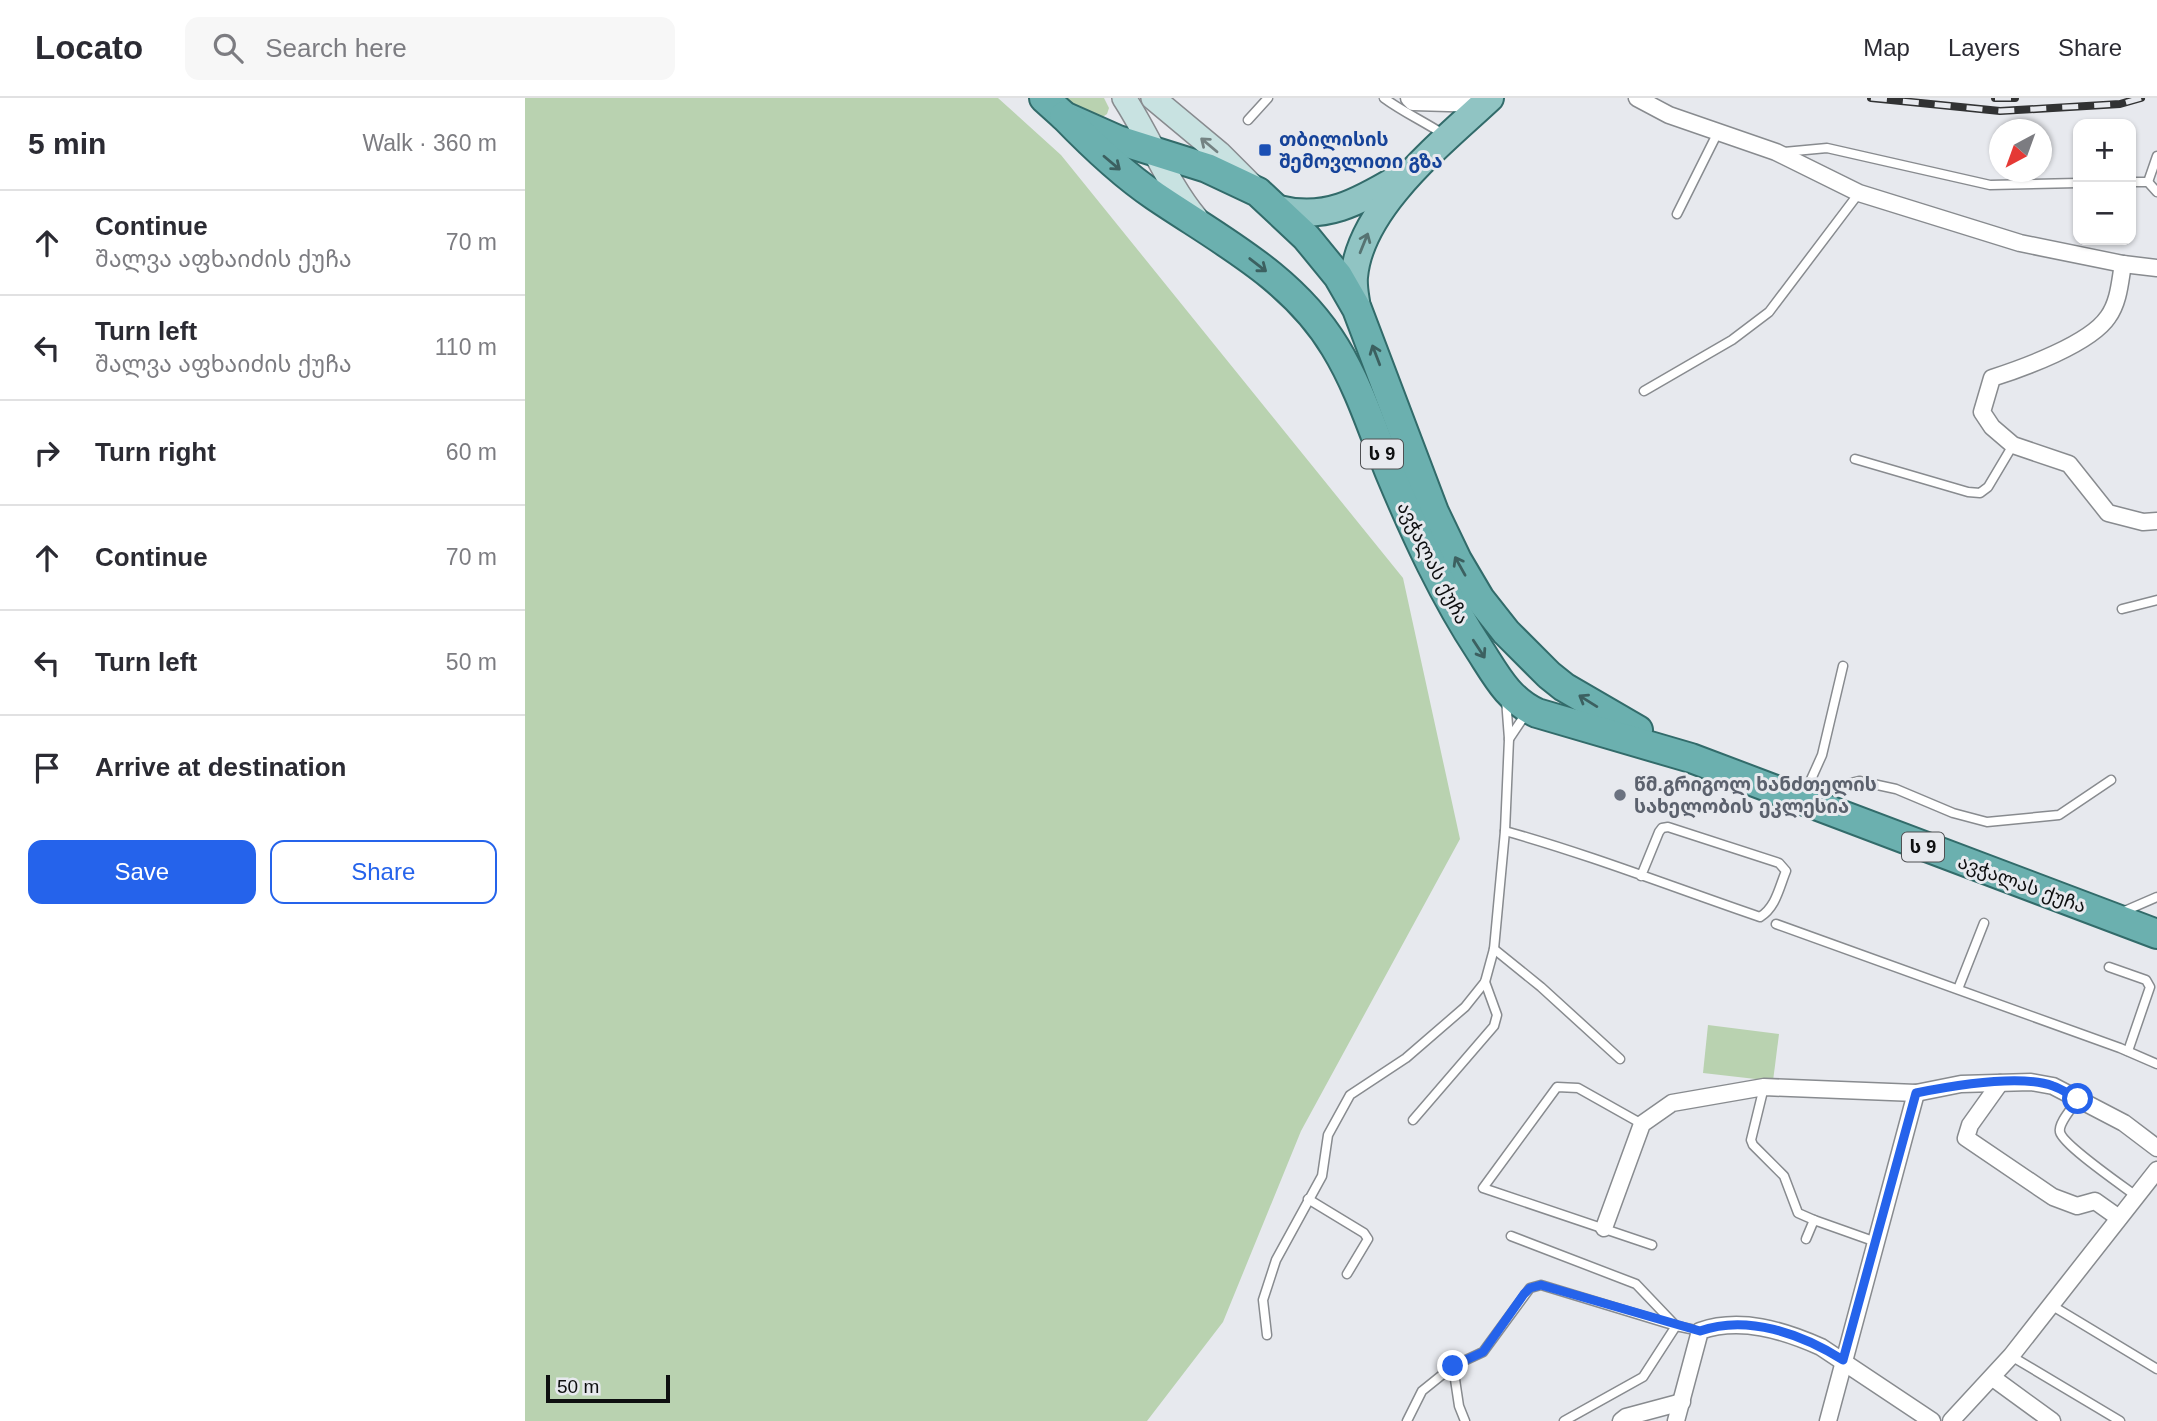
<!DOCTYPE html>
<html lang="en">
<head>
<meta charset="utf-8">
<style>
	:root { --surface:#fff; --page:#f7f7f7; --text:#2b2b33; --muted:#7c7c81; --line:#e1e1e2; --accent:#2563eb }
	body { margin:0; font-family:Arial,"Noto Sans Georgian",sans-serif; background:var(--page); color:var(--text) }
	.controls { position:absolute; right:21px; top:21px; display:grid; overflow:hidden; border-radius:14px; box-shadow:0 2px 5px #0004 }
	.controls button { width:63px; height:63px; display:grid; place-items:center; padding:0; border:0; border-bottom:2px solid var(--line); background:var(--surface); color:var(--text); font:35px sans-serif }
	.compass { position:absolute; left:1464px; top:21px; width:63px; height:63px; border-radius:50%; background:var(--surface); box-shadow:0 2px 5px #0004; rotate:221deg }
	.scale { position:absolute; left:21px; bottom:18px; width:124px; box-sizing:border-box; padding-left:7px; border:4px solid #0e0f10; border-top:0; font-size:19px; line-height:24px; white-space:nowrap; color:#0e0f10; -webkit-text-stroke:5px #e7e9ee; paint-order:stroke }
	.stop { position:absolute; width:21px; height:21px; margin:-16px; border:5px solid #2563eb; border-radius:50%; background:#fff }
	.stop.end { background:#2563eb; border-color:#fff; box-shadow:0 2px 7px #0008 }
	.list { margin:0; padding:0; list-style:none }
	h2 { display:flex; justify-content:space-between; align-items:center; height:91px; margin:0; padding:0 28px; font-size:30px }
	h2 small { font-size:23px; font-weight:400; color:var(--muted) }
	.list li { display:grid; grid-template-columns:46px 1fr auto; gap:21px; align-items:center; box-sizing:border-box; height:105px; padding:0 28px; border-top:2px solid var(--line) }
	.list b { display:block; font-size:26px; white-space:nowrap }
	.list p { margin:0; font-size:23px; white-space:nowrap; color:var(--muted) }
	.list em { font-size:23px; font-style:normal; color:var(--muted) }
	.actions { display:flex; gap:14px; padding:21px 28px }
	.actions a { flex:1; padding:16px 0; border:2px solid var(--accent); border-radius:14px; text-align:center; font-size:24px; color:var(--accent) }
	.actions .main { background:var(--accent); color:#fff }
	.icon { flex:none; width:38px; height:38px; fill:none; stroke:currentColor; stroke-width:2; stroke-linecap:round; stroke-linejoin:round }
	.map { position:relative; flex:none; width:1632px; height:1323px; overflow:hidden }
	header { display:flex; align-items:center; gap:42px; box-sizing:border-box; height:98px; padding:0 35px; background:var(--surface); border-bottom:2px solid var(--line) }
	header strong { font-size:33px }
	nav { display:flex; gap:38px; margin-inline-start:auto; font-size:24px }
	.search { width:490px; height:63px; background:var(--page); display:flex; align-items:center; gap:18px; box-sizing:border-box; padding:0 24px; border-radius:14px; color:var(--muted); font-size:26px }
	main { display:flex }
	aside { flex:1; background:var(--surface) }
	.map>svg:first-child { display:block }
	.green { fill:#b9d2b0 }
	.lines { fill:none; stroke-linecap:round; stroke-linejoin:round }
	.service-casing { stroke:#888b8f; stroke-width:11 }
	.minor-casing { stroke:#888b8f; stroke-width:19 }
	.secondary-casing { stroke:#888b8f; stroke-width:26 }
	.primary-casing { stroke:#326b6a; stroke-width:30 }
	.trunk-casing { stroke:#326b6a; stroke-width:32 }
	.service { stroke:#fff; stroke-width:8 }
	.minor { stroke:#fff; stroke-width:16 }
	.secondary { stroke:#c8e2e1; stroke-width:23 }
	.primary { stroke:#90c4c3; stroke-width:26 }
	.trunk { stroke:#6bb0af; stroke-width:28 }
	.rail-casing { stroke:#313233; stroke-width:8 }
	.rail { stroke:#e7e9ee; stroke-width:5; stroke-dasharray:16; stroke-linecap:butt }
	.oneway { stroke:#748383 }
	.oneway2 { stroke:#3c6060 }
	.oneway3 { stroke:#567372 }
	.route { stroke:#2563eb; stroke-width:9 }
	.transit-dot { fill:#1a4fb4; stroke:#e7e9ee; stroke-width:2.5 }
	.worship-dot { fill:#6b7280; stroke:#e7e9ee; stroke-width:2.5 }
	.labels { text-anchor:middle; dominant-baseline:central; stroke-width:6; stroke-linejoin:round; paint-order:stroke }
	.shield { fill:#e7e9ee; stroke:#4f5053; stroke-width:2 }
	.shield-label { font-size:18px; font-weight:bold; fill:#0e0f10 }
	.transit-label { font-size:19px; font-weight:bold; fill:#164399; stroke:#e7e9ee; text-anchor:start }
	.street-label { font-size:19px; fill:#0e0f10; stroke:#e7e9ee }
	.worship-label { font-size:19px; font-weight:bold; fill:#5b616d; stroke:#e7e9ee; text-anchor:start }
</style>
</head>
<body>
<header>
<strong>Locato</strong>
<div class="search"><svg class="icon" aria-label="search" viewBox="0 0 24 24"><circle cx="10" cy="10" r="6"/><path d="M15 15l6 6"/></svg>Search here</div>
<nav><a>Map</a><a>Layers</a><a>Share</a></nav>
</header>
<main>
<aside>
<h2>5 min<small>Walk · 360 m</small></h2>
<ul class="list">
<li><svg class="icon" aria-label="ahead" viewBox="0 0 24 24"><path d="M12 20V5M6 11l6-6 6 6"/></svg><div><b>Continue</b><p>შალვა აფხაიძის ქუჩა</p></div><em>70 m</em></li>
<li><svg class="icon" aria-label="left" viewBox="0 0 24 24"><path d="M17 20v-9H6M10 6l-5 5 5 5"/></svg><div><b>Turn left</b><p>შალვა აფხაიძის ქუჩა</p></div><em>110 m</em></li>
<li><svg class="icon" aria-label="right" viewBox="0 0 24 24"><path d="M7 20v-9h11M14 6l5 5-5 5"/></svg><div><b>Turn right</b></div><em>60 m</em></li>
<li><svg class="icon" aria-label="ahead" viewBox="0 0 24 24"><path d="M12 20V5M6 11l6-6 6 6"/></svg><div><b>Continue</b></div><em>70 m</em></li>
<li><svg class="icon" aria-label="left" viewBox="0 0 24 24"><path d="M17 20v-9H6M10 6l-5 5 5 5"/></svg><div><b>Turn left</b></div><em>50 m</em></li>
<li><svg class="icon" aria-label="arrive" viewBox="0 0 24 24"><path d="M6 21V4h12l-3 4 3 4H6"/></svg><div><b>Arrive at destination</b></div></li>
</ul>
<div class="actions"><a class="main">Save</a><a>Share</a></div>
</aside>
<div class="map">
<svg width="1632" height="1323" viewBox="0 0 1632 1323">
	<rect width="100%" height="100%" fill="#e7e9ee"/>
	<g class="green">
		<path d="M0,0h473l63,57 342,423 57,261 -159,292 -78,191 -76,99h-622z"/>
		<path d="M537,0h42l5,10 -2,6 -6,4z"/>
		<path d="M1183,927l71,9 -6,47 -70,-8z"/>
	</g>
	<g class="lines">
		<defs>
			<g id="service">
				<path d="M859,0c19,14 39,23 59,36"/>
				<path d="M723,22l20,-22"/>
				<path d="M1259,54l43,-4 163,37 88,-2"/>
				<path d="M1606,84h17l9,10"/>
				<path d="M1623,84l9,-26"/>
				<path d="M1152,116l41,-82"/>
				<path d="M1119,293l88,-51 37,-28 90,-119"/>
				<path d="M1330,361l113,33 12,1 8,-6 25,-42"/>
				<path d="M1597,511l35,-9"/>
				<path d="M984,641l18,-27"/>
				<path d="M1279,697l18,-40 21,-89"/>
				<path d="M1294,702l19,-14 21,-5 37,8 57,24 34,9 72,-7 52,-35"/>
				<path d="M980,733c86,24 170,57 255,86 16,-10 19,-29 26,-46l-7,-8 -111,-36 -6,1 -3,4 -18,44"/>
				<path d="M1595,815l37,-16"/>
				<path d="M1251,826l344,124 37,16"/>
				<path d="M969,851l47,38 79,72"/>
				<path d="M1584,869l37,13 4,7 -22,64"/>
				<path d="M1433,891l26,-66"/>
				<path d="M1239,989l-13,53 2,5 31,31 14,37 16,7"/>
				<path d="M1553,1001c-5,8 -20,24 -18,33 3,13 63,54 76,64"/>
				<path d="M888,1022l81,-94 3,-11 -12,-33"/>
				<path d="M1117,1026l-64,-36 -21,-1 -74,101 169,57"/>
				<path d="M783,1101l56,34 4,6 -21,35"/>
				<path d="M1281,1141l8,-19 62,22"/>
				<path d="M1526,1207l106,64"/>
				<path d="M742,1237l-4,-35 13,-40 46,-84 6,-41 22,-40 56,-37 59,-51 20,-25 9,-33 11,-118 4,-92 -3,-40"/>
				<path d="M1486,1258l109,65"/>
				<path d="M928,1268l6,40 6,15"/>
				<path d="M882,1323l15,-30 31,-25 30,-14 47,-64 11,-3 135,41 -40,-42 -125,-48"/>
				<path d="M1039,1323l79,-44 33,-51 24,5"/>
			</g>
			<g id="minor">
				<path d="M884,0l4,4 71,2"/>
				<path d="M1112,0l32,17 107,37 83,41 161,50 103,21 34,4"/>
				<path d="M1598,166c-3,17 -4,38 -15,53 -18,27 -85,51 -116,61l-10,34 10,15 21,18 56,19 39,49 35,9 14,-1"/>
				<path d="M1475,985l-30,42 -4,13 87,59 24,9 18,-5 24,17"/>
				<path d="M1079,1130l38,-104 30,-21 92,-16 152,6 45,-9 70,-2 22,4 25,13 46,24 33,25"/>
				<path d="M1468,1280l59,43"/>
				<path d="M1096,1323l5,-4 56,-15"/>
				<path d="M1151,1323l24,-90c40,-14 83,-1 121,16l111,74"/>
				<path d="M1303,1323l88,-328"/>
				<path d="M1426,1323l60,-65 146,-186"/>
			</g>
			<g id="secondary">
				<path d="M599,0c25,38 44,87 72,120"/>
				<path d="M628,0l66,55 32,32"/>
			</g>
			<g id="primary">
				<path d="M754,111c46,12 79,-7 118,-30"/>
				<path d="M832,211c-1,-10 -4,-21 -3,-32 6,-70 88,-134 136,-179"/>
			</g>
			<g id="trunk">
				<path d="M519,0l20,18 54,24 89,28 51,24 48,45 32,39 19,33 77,203 23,48 23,39 26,33 43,43 15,12 74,43"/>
				<path d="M539,18c28,29 57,57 91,80 65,44 138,81 180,151 24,39 38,84 55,126 26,62 54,123 91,179 16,25 28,48 56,61l154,45 466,176"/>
			</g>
		</defs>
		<use href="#service" class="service-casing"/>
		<use href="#minor" class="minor-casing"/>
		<use href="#secondary" class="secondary-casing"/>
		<use href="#primary" class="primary-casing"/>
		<use href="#trunk" class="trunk-casing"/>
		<use href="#service" class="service"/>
		<use href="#minor" class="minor"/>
		<use href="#secondary" class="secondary"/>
		<use href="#primary" class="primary"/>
		<use href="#trunk" class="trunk"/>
		<defs>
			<g id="rail">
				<path d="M1346,0l129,13 120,-7 21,-6"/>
				<path d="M1470,0h20"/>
			</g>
		</defs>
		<use href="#rail" class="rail-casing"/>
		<use href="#rail" class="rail"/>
	</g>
	<defs><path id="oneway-shaft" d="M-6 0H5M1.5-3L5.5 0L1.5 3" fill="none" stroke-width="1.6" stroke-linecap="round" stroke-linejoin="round" transform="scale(1.75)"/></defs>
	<use class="oneway" href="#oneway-shaft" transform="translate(684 47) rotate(-140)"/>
	<g class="oneway2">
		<use href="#oneway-shaft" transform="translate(587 65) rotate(40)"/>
		<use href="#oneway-shaft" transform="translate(733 167) rotate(38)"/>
		<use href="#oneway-shaft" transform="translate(851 257) rotate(-111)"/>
		<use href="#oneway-shaft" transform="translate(935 468) rotate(-119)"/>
		<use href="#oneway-shaft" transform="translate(954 551) rotate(57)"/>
		<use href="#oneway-shaft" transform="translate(1063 603) rotate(-148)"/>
	</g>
	<use class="oneway3" href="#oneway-shaft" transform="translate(839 145) rotate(-68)"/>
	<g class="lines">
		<path class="route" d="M928,1268l30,-14 41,-58 6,-6 11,-3 159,46c47,-17 102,3 143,29l73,-267c35,-7 104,-19 137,-7 9,3 17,9 25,13"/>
	</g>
	<rect class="transit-dot" x="733" y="45" width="14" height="14" rx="3.5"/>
	<circle class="worship-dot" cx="1095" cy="697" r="7"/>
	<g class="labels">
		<g class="shield">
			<rect x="836" y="341.5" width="42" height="29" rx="5"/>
			<rect x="1377" y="734.5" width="42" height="29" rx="5"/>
		</g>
		<g class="shield-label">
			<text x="857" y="356">ს 9</text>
			<text x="1398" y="749">ს 9</text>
		</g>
		<g class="transit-label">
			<text x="754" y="41">თბილისის<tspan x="754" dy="22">შემოვლითი გზა</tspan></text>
		</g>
		<g class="street-label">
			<text transform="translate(908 465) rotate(63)">ავჭალას ქუჩა</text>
			<text transform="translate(1497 786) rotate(20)">ავჭალას ქუჩა</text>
		</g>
		<g class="worship-label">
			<text x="1109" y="686">წმ.გრიგოლ ხანძთელის<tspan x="1109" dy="22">სახელობის ეკლესია</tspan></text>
		</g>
	</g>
</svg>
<div class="controls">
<button>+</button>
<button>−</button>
</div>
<svg class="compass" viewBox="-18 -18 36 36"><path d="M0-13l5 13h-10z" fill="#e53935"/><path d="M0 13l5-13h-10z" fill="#7c7c81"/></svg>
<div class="scale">50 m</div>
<div class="stop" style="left:1553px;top:1001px"></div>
<div class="stop end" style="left:928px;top:1268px"></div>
</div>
</main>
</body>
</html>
